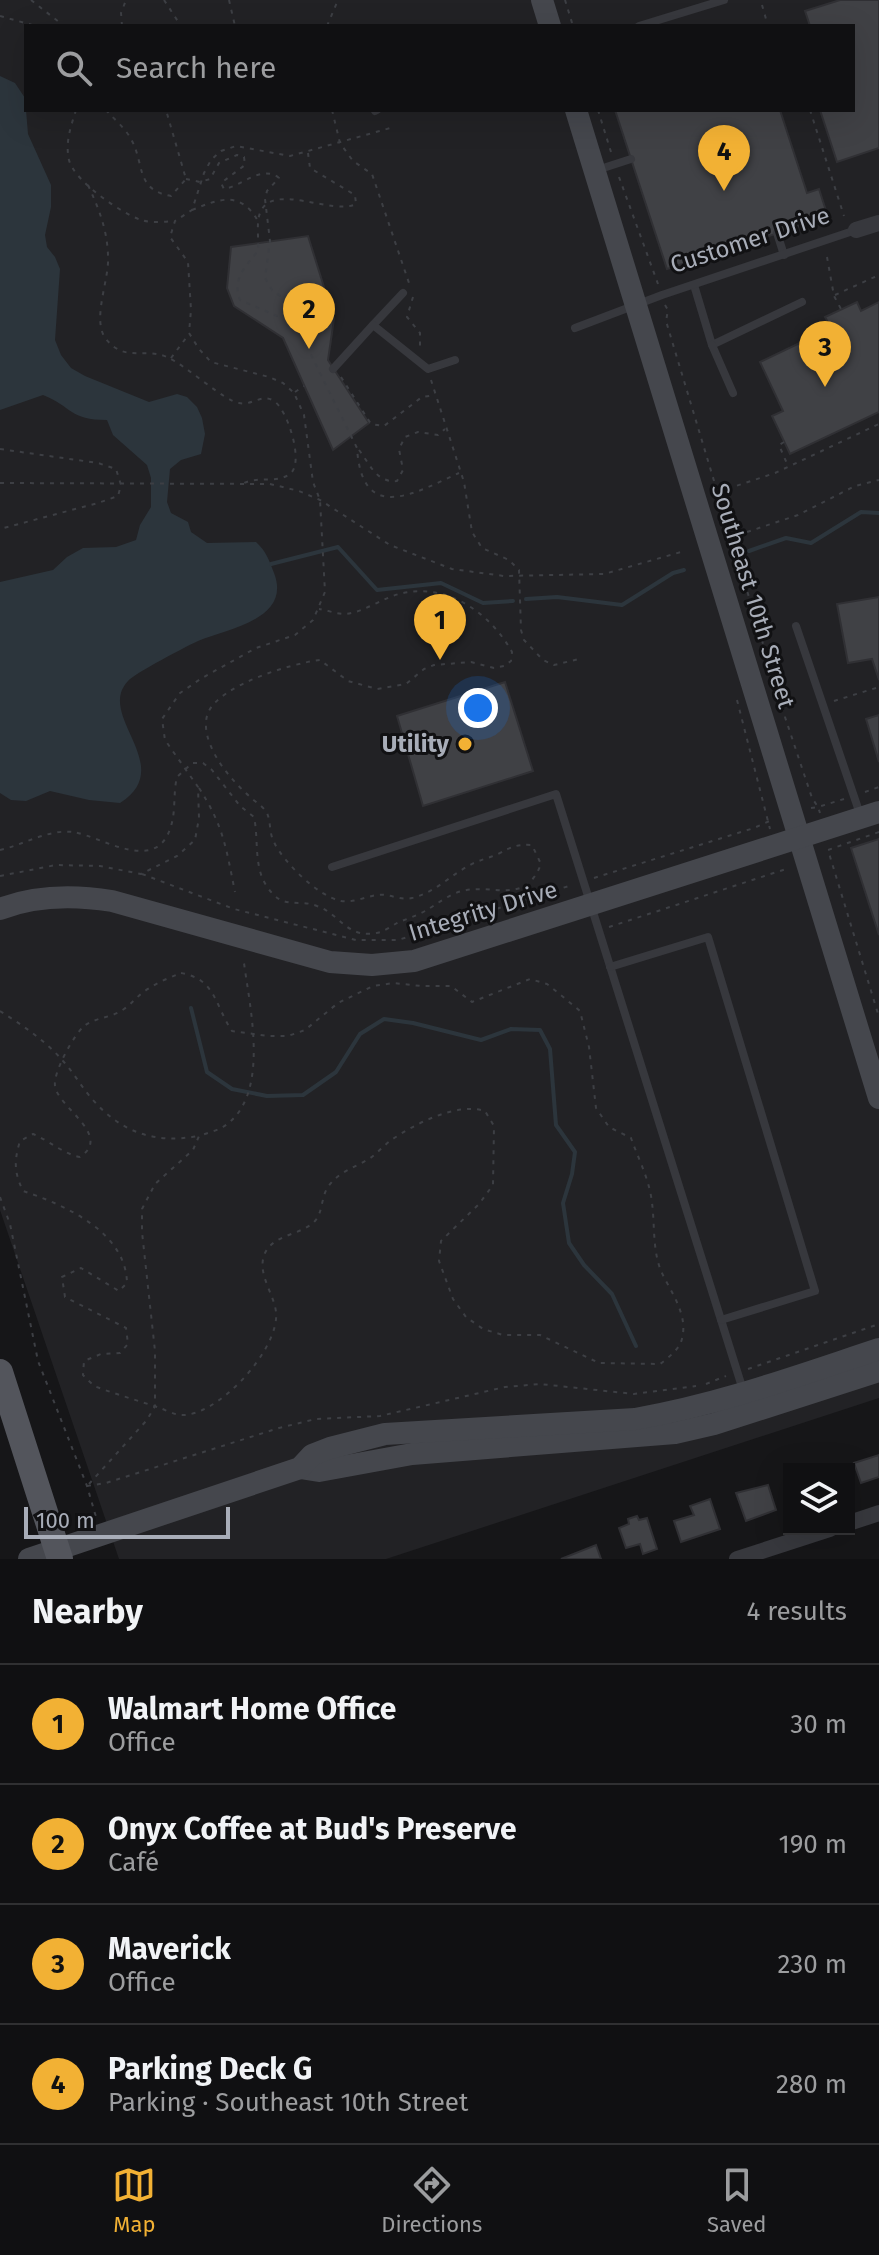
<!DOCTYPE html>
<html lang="en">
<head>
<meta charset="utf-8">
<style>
	:root { --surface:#101012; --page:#19191b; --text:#f1f3f6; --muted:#9c9d9f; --line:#303032; --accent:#f2b134 }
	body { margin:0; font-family:"Fira Sans",sans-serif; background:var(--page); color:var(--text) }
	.controls { position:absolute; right:24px; bottom:24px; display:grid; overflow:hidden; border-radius:0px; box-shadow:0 8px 32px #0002 }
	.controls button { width:72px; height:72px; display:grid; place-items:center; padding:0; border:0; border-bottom:2px solid var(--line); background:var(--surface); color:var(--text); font:40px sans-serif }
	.scale { position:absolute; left:24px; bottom:20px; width:206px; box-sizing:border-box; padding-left:8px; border:4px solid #a8adb8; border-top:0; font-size:22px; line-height:28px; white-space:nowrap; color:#a8adb8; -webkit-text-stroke:6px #111113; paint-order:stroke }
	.you { position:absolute; left:478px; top:708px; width:28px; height:28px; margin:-20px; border:6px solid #fff; border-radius:50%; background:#1a73e8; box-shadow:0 0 0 12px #1a73e833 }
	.badge { display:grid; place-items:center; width:52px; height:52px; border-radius:50%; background:var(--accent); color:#111; font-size:26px; font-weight:700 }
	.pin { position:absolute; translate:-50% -66px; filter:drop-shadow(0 2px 4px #0008) }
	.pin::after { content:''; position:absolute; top:42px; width:28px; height:24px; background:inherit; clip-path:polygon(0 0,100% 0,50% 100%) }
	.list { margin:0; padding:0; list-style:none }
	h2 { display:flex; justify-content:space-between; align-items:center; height:104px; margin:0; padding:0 32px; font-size:34px }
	h2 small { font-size:26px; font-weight:400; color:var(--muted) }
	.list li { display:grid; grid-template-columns:52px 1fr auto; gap:24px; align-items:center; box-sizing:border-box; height:120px; padding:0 32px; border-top:2px solid var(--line) }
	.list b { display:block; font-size:30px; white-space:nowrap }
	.list p { margin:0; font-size:26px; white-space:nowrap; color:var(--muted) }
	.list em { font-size:26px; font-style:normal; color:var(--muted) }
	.icon { flex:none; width:44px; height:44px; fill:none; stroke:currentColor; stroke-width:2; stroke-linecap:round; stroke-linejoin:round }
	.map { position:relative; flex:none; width:879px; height:1559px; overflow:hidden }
	.search { position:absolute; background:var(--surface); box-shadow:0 8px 32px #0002; left:24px; right:24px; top:24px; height:88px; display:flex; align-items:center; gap:20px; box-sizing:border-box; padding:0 28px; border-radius:0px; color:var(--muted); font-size:30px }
	.sheet { height:584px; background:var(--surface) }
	nav { display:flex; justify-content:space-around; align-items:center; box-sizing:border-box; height:112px; border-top:2px solid var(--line); background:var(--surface); font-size:22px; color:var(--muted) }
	nav a { display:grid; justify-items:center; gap:4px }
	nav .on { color:var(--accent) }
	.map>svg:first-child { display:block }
	.built { fill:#222225; fill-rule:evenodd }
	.water { fill:#2c353c }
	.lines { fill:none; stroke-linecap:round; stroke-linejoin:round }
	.stream { stroke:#2c353c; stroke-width:4 }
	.building { fill:#404145; stroke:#303034; stroke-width:2 }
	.path { stroke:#3d3f44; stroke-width:2; stroke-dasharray:4 6; stroke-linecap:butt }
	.lane { stroke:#37383d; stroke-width:8 }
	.street { stroke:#37383d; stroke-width:16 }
	.secondary { stroke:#45474d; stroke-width:22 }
	.primary { stroke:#53555c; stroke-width:26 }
	.poi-dot { fill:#f2b134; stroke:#111113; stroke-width:3 }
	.labels { text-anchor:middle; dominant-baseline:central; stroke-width:6; stroke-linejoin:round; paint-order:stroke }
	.street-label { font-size:24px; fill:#a8adb8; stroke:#111113 }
	.poi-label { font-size:24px; font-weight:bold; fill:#a8adb8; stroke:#111113; text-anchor:end }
</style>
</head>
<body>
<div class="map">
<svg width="879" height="1559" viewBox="0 0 879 1559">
	<rect width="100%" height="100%" fill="#161618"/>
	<path class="built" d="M0,0h879v1398l-493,161h-267l-119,-349zM26,26h827v84h-827z"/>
	<path class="water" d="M0,76l15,7 10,15 3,36 23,51v22l-6,28 2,12 8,10 5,12 -5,71 6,15 10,13 14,8 64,26 28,-8 10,3 10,10 5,11 3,16 -4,20 -20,6 -11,9 -3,33 4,11 17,9 3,10 16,11 49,-1c10,9 13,18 18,31 18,46 -46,56 -76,68 -11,5 -63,32 -70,40 -33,35 50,85 -8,122l-31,-3 -39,-9 -24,10 -15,-1 -11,-7v-211l53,-12 14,-13 16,-9 33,-1 20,-7 4,-15 11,-18v-29l-4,-13 -34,-30 -6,-15c-38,0 -34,-13 -64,-25l-43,15z"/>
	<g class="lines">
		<g class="stream">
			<path d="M749,551l37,-13 25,5 50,-31 18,1"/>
			<path d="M271,564l67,-17 39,43 64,-7 42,20 30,-2"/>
			<path d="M526,599l31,-2 65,8 51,-32 11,-3"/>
			<path d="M191,1008l16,64 25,17 35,7 36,-1 33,-23 24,-38 24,-15 29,4 68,17 30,-11 29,1 10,19 6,76 19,27 -3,22 -9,29 6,40 15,22 28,29 24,52"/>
		</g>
	</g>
	<g class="building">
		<path d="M840,0h39v148l-42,14 -17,-52h33v-84h-43l-5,-15z"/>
		<path d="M615,110h165l27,83 12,-4 9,28 -161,52z"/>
		<path d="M308,236l26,83 -6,41 41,63 -36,27 -50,-112 -49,-32 -7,-18 4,-41z"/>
		<path d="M857,302l4,9 18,-9v110l-89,42 -18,-38 11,-5 -23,-49 71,-34 -6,-11z"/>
		<path d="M879,597v83l-7,-21 -24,4 -11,-59z"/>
		<path d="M505,682l28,89 -110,35 -26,-90z"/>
		<path d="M879,715v47l-13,-43z"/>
		<path d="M879,839v96l-28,-87z"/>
		<path d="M879,1455v22l-18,6 -7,-20z"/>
		<path d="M768,1485l8,25 -30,11 -10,-28z"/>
		<path d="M710,1499l10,30 -39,13 -7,-21 20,-6 -4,-9z"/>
		<path d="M637,1516l2,4 8,-2 10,31 -14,5 -3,-10 -14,4 -7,-20 10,-4 -1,-5z"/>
		<path d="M596,1545l5,14h-40z"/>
	</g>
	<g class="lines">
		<g class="path">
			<path d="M31,0l33,26"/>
			<path d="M164,0l17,26"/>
			<path d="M229,0l6,26"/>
			<path d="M565,0l8,26"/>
			<path d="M762,5l6,21"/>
			<path d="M0,16l36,10"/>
			<path d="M122,26l-1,-13 5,-13"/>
			<path d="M327,26l11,-26"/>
			<path d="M76,110c-5,16 -11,32 -7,50 5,21 52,53 72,60 10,3 22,2 32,1"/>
			<path d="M106,110c8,9 19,18 25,29 14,25 4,51 40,57l15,-17 -20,-69"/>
			<path d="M332,110l8,33 13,18 19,13 37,109"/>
			<path d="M598,110l13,42"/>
			<path d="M810,110l34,106"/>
			<path d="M619,177l39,107"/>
			<path d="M186,179l14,3 10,-3 9,-16 18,-8 7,2 1,8 -24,18 3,6c18,-3 38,-25 55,-11l-12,13 -2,8 5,42 -5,37 7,12 11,8 74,150c5,77 58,45 102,25"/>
			<path d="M88,185c11,24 19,44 20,70 2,24 -17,65 -2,84 19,24 39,8 61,18 20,9 57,44 72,46 13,3 23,-10 35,-2 13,8 30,60 17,72 -12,11 -33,3 -47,10"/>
			<path d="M192,210c27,-11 48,-20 66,11"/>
			<path d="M827,257l7,39 7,13"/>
			<path d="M835,295l44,-20"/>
			<path d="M413,297l-6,20 13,16v15"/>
			<path d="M665,305l3,5 -2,11 119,396 27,81 6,9 26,-8"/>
			<path d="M296,308l-19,8 -37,-16c-8,-21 5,-33 18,-49 1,-12 -2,-28 2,-38 12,-32 73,3 96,-9l-1,-9 -45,-27 -2,-15"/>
			<path d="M171,358l18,-24"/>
			<path d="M341,377l30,47 13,2 38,-29 13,-2"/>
			<path d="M431,380l33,102 8,50 10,16 27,12 10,10 2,60 3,10 19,20 11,5 25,-6"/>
			<path d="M295,392l9,-6"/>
			<path d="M784,442l-5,3 9,21"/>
			<path d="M0,449l98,14 18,6 5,16 -3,11 -20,7 -98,26"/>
			<path d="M359,450c11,14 17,33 38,31l6,-11 -4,-21 6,-12 13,-5 20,3 7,-6"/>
			<path d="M0,483l270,1 29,7 21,9 70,45 62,24 52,7 100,-2 77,-22"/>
			<path d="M718,492l57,-19 104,-49"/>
			<path d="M747,532l51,-17 57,-29 24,-6"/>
			<path d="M737,700l33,129"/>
			<path d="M834,701l45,-14"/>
			<path d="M199,788c25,39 27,60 36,104"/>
			<path d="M865,792l14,-5"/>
			<path d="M811,808l7,-1 2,6"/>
			<path d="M879,832l-51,18 51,167"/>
			<path d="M0,850c23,-5 48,-21 73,-18 28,4 84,44 98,-6 5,-16 2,-33 6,-49l15,-14h11l9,7 28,36 14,11c5,23 -1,51 14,71 16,23 29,10 49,18 25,9 30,35 64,26 5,-2 11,-6 16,-9 9,-4 19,-7 28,-12 11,-6 24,-17 37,-20 31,-8 63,15 79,-27l-9,-19c-15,-1 -21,2 -34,9 -9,4 -19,6 -28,11 -19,10 -36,28 -58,33 -12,3 -23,-5 -35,-3 -12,2 -24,8 -36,6 -22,-4 -58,-39 -67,-59 -5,-9 -3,-20 -7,-29 -4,-7 -12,-11 -18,-17 -12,-11 -23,-23 -31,-36 -8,-13 -16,-32 -10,-47 11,-28 85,-50 112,-53l28,21 29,8 29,-5 18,-15 10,-4 37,-3 23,6 10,-2 7,-5 1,-9c-21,-38 -64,-69 -109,-59 -20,4 -39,20 -59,21 -8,0 -17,-4 -25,-5"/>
			<path d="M142,874l92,35 122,31h42l174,-55"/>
			<path d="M0,876l56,-11 44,1 41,8 36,-18 18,-16 4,-22 -1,-31 -33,-47 -3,-21 18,-26 22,-15 54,-30 39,-13 18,-15 12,-28 -5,-92 -7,-18 -9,-67 -10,-22 -11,-10 -14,-6 -58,-15 -12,-13 -10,-16 2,-23 -3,-48 -18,-25 5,-16 17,-11 12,-37 7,-13 10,-9 15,-5 54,10 104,-29"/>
			<path d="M594,878l160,-50 20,-9"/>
			<path d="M609,927l180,-59"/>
			<path d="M181,973c35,6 34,33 51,58l36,5h20l17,-6 33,-27 35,-17 21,-3 27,3h30l21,16 58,-23 17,5 15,12 18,15 9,36 7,61 13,19 22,11c6,17 15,35 19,53 6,26 1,55 11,80 10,22 29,45 20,71 -3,8 -14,17 -21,22l-61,-1 -59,-28h-37l-20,-6 -17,-12 -13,-18 -14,-38 2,-20 38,-37 14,-19 1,-59 -9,-15c-28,-9 -71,13 -95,30 -8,6 -14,14 -23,19 -14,8 -30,13 -39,27 -7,10 -5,25 -13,34 -13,14 -41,13 -50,32 -9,20 9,40 11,59 4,37 -59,106 -96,103 -8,-1 -16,-6 -23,-8 -21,-7 -42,-13 -63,-21l-11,-11 1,-14 17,-7 19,-1 8,-9 -2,-16 -61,-31 -3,-20 19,-9 38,23 8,-8c-1,-51 -62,-78 -104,-92 -9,-19 -9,-30 -3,-50l13,-7c17,7 30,20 47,23 33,-22 -22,-49 -25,-71 -2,-14 19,-51 29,-60 12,-9 28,-8 40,-17 7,-5 12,-11 18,-16 12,-9 26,-15 39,-20z"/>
			<path d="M0,1011c22,14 46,30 63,50 11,12 19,27 30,39 29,33 63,44 105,36"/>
			<path d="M0,1197l10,27 28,137 49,125 9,31"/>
			<path d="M748,1369l131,-45"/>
			<path d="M706,1384l20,-8"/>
			<path d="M89,1484l58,-64 8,-14v-55l-13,-119v-23l13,-25 38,-34 6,-14c8,-3 17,-5 24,-9 48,-30 27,-118 21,-164"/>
			<path d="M87,1486l19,-3 173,-55 37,-9 64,-3 125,-29 35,-3 94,10 62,-8"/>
		</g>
		<g class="lane">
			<path d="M639,26l85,-26"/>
			<path d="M375,111l2,-1"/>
			<path d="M597,170l34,-11"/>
			<path d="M777,233l7,22"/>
			<path d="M694,285l18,60 90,-43"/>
			<path d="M373,325l30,-32"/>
			<path d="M575,328l87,-33 194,-65"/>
			<path d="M712,345l21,48"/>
			<path d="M333,369l40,-44 55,44 27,-9"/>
			<path d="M796,626l65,191"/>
			<path d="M332,867l224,-73 187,596"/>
			<path d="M610,967l98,-30 107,354 -94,29"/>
		</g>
		<g class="street">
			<path d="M856,230l23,-7"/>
			<path d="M849,1523l30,-10"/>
			<path d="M737,1559l93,-30"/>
		</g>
		<g class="secondary">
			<path d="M542,0l8,26"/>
			<path d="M576,110l303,988"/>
			<path d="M0,909c36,-14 74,-14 112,-8l218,61 42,3 42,-4 465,-149"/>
			<path d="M300,1468l19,3 93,-17 263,-21 39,-9 165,-53"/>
			<path d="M29,1559l271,-91 12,-13 18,-7 55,-14 250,-15c86,-15 162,-43 244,-70"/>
		</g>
		<path class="primary" d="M0,1372l60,187"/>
	</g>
	<circle class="poi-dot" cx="465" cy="744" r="8"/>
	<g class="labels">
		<g class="street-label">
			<text transform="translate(750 240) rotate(-18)">Customer Drive</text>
			<text transform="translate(753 596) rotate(73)">Southeast 10th Street</text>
			<text transform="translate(483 911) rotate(-17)">Integrity Drive</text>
		</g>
		<g class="poi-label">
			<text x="449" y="744">Utility</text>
		</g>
	</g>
</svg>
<div class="controls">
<button><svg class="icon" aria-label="layers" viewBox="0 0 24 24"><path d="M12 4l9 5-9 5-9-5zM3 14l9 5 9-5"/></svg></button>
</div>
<div class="scale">100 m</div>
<div class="you"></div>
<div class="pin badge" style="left:440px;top:660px">1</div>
<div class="pin badge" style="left:309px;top:349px">2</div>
<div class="pin badge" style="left:825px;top:387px">3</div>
<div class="pin badge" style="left:724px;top:191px">4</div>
<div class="search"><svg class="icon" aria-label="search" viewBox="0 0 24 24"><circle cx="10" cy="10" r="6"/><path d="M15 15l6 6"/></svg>Search here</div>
</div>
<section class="sheet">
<h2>Nearby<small>4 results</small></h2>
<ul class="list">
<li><span class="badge">1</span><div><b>Walmart Home Office</b><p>Office</p></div><em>30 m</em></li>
<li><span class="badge">2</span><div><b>Onyx Coffee at Bud's Preserve</b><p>Café</p></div><em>190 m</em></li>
<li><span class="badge">3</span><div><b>Maverick</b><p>Office</p></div><em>230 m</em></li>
<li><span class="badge">4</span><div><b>Parking Deck G</b><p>Parking · Southeast 10th Street</p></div><em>280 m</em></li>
</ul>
</section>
<nav>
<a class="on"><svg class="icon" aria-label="map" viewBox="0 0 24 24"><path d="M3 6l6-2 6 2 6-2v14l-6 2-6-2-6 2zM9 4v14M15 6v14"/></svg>Map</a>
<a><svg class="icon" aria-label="directions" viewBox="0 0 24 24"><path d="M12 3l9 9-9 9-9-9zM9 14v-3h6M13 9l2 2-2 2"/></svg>Directions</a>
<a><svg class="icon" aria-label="saved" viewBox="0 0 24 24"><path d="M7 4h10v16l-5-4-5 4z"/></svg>Saved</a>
</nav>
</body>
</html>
